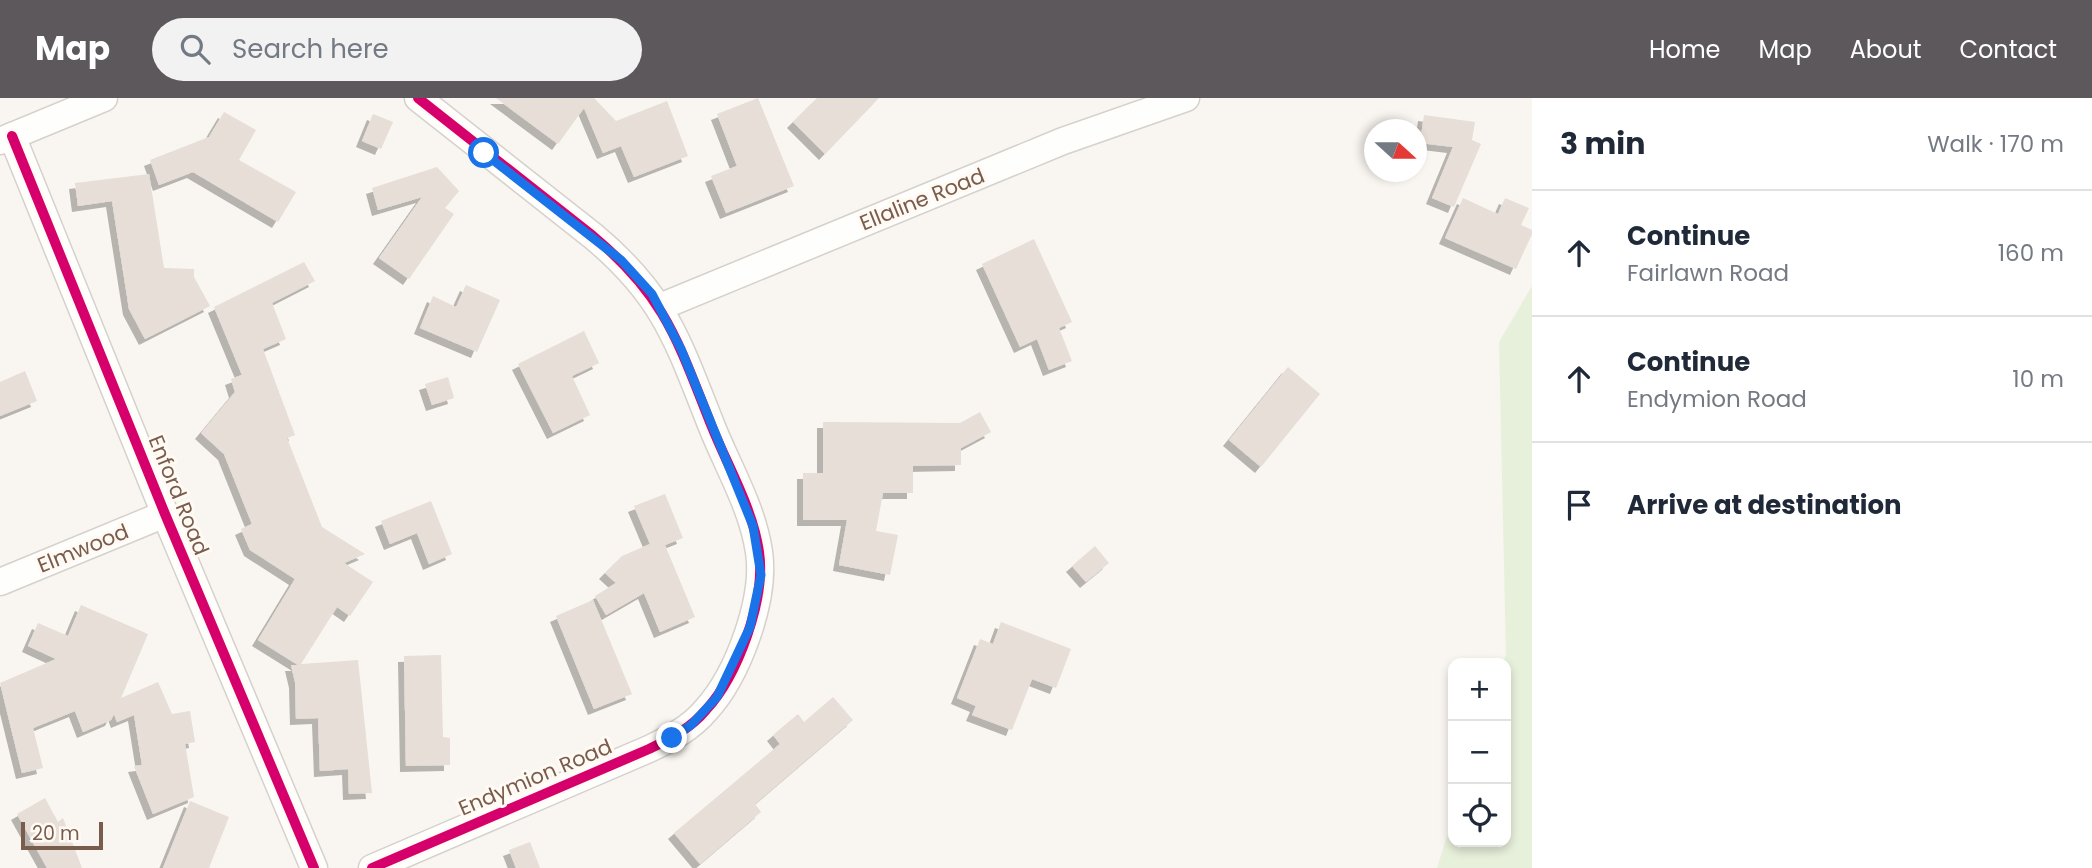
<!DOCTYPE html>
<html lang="en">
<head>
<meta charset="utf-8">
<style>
	:root { --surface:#fff; --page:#f2f2f3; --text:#1f2937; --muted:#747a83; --line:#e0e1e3; --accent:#5c585b }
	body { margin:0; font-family:Poppins,sans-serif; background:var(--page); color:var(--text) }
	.controls { position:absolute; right:21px; bottom:21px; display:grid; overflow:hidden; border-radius:14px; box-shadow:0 4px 10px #0003 }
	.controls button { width:63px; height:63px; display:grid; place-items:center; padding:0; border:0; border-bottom:2px solid var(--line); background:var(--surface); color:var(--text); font:35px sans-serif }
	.compass { position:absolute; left:1364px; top:21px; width:63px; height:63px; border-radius:50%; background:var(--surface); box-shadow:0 4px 10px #0003; rotate:111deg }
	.scale { position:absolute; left:21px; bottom:18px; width:82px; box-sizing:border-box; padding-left:7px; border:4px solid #7a5c4d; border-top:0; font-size:19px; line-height:24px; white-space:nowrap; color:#7a5c4d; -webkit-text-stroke:5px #fffaf3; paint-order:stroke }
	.stop { position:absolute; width:21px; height:21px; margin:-16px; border:5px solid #1a73e8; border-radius:50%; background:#fff }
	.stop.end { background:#1a73e8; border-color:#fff; box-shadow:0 2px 7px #0008 }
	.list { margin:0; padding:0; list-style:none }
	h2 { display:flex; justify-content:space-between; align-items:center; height:91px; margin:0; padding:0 28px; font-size:30px }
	h2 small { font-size:23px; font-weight:400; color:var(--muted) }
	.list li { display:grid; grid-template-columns:46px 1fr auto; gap:21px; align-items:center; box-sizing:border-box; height:126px; padding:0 28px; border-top:2px solid var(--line) }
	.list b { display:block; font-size:26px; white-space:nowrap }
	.list p { margin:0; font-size:23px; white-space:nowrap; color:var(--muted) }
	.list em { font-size:23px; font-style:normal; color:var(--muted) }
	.icon { flex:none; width:38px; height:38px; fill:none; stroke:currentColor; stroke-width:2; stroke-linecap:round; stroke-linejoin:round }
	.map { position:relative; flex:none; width:1532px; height:770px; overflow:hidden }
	header { display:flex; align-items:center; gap:42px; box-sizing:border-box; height:98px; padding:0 35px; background:var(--accent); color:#fff }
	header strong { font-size:33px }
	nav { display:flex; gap:38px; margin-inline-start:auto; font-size:24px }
	.search { width:490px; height:63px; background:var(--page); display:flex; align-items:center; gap:18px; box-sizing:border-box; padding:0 24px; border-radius:38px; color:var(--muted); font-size:26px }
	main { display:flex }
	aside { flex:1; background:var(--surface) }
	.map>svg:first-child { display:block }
	.green { fill:#e7f0db }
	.building { fill:#e6ded7; filter:url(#shadow) }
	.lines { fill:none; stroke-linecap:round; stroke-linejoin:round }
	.street-casing { stroke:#d7d1cb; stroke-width:29 }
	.street { stroke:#fefefd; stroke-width:26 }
	.cycleway-casing { stroke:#fffaf3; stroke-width:15 }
	.cycleway { stroke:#d6006c; stroke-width:10 }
	.route { stroke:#1a73e8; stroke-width:9 }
	.labels { text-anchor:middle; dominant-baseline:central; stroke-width:6; stroke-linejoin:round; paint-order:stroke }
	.street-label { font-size:21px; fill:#7a5c4d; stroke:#fffaf3 }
</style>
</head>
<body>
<header>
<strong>Map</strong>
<div class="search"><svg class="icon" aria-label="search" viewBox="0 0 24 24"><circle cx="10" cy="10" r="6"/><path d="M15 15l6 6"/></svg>Search here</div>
<nav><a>Home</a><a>Map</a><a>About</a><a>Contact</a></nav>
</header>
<main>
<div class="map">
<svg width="1532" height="770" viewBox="0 0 1532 770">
	<defs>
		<filter id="shadow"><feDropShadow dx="-6" dy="6" stdDeviation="0" flood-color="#0004"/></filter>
	</defs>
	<rect width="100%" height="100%" fill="#f9f5f0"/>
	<path class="green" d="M1532,188v582h-95l16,-51v25h53l-3,-179 3,-9 -7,-312z"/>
	<g class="building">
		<path d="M496,0h98l22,23 51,-20 21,55 -54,21 -13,-31 -18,7 -19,-45 -26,36z"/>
		<path d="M758,0l36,88 -68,27 -15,-37 26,-10 -20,-52z"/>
		<path d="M817,0h62l-54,56 -32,-32z"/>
		<path d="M224,14l32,18 -17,30 57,32 -18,30 -85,-50 -34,13 -9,-25 59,-23z"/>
		<path d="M373,16l20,8 -12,27 -19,-8z"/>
		<path d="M1424,17l51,7 -3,18 9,4 -27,63 -22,-9 21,-51 -33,-4z"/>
		<path d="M437,69l22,24 -14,17 9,6 -45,65 -30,-21 43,-61 -44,13 -6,-22z"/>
		<path d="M149,76l15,94 30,1v8l16,29 -65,33 -16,-30 -17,-108 -34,5 -3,-23z"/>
		<path d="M1463,100l35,16 7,-16 24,10 -8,17 11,5v4l-16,35 -71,-31z"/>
		<path d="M1034,141l38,83 -13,6 13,33 -23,9 -12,-31 -17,8 -38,-83z"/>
		<path d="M304,164l11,19 -43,22 14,36 -23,10 32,86 -8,3 35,89 43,27 -21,9 29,19 -23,34 -13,-9 -36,57 57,-4 14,133 -23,1 -1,-25 -28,2 -2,-53 -22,1 -1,-37 -4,-17h7l-40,-25 37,-61 -45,-29 -9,-21 11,-5 -28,-70 -23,-21 34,-41 -4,-13 11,-4 -28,-68z"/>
		<path d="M466,187l34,15 -23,52 -57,-24 13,-32 23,11z"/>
		<path d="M584,233l15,32 -27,13 18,39 -37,18 -35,-69z"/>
		<path d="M1288,269l32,27 -59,73 -32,-27z"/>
		<path d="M25,273l12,30 -37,15v-34z"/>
		<path d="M448,279l6,21 -22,7 -7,-21z"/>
		<path d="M980,314l11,20 -30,16v17l-48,1v27h-30l-7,38 22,4 -8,40 -51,-10 8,-45h-44v-47h20v-51l137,1z"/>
		<path d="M665,396l18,44 -18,7 30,72 -35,15 -16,-39 -38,22 -11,-19 21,-13 -11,-10 17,-17 28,-12 -16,-38z"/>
		<path d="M431,403l21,53 -23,10 -12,-31 -27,11 -9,-23z"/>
		<path d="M1095,448l14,17 -23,19 -14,-16z"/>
		<path d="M593,502l39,94 -38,15 -38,-93z"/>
		<path d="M81,507l67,29 -27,64 37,-16 14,32 18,-3 5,31 -10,2 9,53 -41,17 -19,-48 8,-1 -8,-50 -17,7 -3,-8 -3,6 -28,12 -8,-21 -42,17 10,40 -21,5 -22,-90 56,-24 -28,-13 10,-23 30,13z"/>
		<path d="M1001,524l70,27 -15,39 -24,-9 -20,51 -40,-15 4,-9 -19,-8 23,-59 13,5z"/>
		<path d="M441,557l2,82 7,1v27l-44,1 -2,-110z"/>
		<path d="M833,599l20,23 -98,84 6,8 -61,52 -26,-31 106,-89 -7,-9 25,-21 6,8z"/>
		<path d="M45,700l13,24 5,-4 19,50h-35l-30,-54z"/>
		<path d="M190,703l39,16 -20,51h-46z"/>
		<path d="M530,744l10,26h-24l-7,-18z"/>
	</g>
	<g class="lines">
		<defs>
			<g id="street">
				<path d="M12,38l153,378 149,354"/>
				<path d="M0,43l104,-43"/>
				<path d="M660,209l403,-166 123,-43"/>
				<path d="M0,484l165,-68"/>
				<path d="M372,770l277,-119c21,-10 42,-21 57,-39 32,-35 60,-111 53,-158 -6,-43 -31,-85 -47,-125 -34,-85 -46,-130 -119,-191l-175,-138"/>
			</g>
		</defs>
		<use href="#street" class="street-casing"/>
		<use href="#street" class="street"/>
		<defs>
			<g id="cycleway">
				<path d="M12,38l153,378 149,354"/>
				<path d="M372,770l277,-119c21,-10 42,-21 57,-39 32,-35 60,-111 53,-158 -6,-43 -31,-85 -47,-125 -34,-85 -46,-130 -119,-191l-175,-138"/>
			</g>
		</defs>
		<use href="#cycleway" class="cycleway-casing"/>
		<use href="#cycleway" class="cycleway"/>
	</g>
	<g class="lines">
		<path class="route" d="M484,55l137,107 31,34 29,55 72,177 8,49 -11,52 -33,70 -26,28 -19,13"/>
	</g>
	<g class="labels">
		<g class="street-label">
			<text transform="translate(922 101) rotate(-22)">Ellaline Road</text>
			<text transform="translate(179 397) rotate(68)">Enford Road</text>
			<text transform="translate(83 450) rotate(-22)">Elmwood</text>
			<text transform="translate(535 679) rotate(-23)">Endymion Road</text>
		</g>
	</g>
</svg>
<div class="controls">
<button>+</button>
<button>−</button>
<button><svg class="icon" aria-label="locate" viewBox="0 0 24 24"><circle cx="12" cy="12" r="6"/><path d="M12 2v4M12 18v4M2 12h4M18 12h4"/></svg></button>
</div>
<svg class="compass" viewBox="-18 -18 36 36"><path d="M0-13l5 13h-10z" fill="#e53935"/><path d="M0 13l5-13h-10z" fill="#747a83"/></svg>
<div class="scale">20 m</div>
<div class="stop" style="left:484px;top:55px"></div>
<div class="stop end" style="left:672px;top:640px"></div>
</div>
<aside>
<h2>3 min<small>Walk · 170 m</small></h2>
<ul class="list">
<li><svg class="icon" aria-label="ahead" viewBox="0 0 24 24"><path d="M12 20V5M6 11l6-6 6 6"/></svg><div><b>Continue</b><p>Fairlawn Road</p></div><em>160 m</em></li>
<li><svg class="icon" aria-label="ahead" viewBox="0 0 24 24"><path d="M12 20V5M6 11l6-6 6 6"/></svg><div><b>Continue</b><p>Endymion Road</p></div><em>10 m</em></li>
<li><svg class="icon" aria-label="arrive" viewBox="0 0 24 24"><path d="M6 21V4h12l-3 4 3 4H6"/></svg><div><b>Arrive at destination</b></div></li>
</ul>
</aside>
</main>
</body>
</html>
